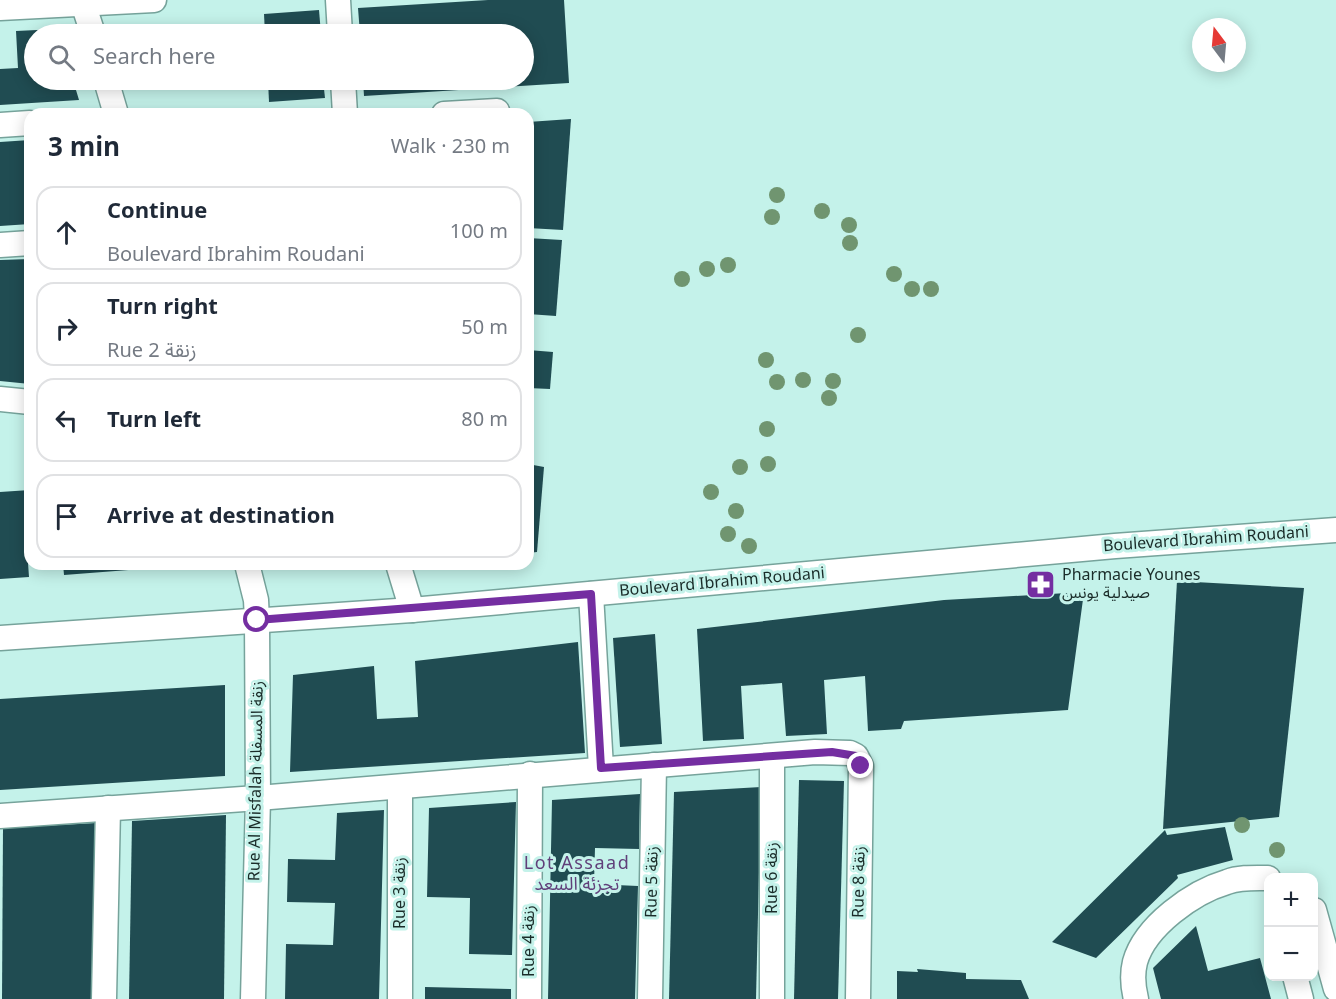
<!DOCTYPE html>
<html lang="en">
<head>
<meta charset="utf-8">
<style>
	:root { --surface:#fff; --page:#f6f6f7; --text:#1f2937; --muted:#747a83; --line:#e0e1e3 }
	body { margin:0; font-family:Georgia,"Noto Sans Arabic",serif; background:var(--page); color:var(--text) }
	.controls { position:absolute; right:18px; bottom:18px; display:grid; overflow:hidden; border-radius:12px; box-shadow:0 3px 15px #0003 }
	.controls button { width:54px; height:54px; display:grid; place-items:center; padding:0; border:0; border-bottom:2px solid var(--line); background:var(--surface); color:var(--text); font:30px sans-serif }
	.compass { position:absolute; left:1192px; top:18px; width:54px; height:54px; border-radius:50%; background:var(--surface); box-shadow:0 3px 15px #0003; rotate:344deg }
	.stop { position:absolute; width:18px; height:18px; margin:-14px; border:4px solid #742ea1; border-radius:50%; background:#fff }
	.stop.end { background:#742ea1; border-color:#fff; box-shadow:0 2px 6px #0008 }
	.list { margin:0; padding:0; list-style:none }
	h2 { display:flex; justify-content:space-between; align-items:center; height:78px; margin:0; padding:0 24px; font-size:26px }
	h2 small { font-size:20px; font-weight:400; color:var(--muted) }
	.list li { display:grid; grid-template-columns:39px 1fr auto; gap:18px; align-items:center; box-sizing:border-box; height:84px; margin:0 12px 12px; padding:0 12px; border:2px solid var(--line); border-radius:18px }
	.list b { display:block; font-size:22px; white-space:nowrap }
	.list p { margin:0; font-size:20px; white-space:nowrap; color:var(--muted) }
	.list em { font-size:20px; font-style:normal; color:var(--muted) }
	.icon { flex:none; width:33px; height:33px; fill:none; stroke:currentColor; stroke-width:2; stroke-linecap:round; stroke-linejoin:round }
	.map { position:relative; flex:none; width:1336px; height:999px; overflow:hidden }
	.search { position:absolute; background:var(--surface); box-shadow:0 3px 15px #0003; left:24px; top:24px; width:510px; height:66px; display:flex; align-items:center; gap:15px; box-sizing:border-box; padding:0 21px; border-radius:33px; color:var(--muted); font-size:22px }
	.panel { position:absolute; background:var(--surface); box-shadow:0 3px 15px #0003; left:24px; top:108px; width:510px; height:462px; border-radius:18px }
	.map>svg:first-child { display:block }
	.building { fill:#204c52 }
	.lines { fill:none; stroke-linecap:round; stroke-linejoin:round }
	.minor-casing { stroke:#76a39b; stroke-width:27 }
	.minor { stroke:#fff; stroke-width:24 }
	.tree { fill:#709570 }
	.route { stroke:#742ea1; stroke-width:8 }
	.labels { text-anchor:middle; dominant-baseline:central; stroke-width:6; stroke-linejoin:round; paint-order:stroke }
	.street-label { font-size:16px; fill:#1a2c29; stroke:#c4f2ea }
	.poi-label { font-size:16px; fill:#1a2c29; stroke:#c4f2ea; text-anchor:start }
	.neighbourhood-label { font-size:18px; letter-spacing:1.5px; fill:#603f7a; stroke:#c4f2ea }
</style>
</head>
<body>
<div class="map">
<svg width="1336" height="999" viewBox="0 0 1336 999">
	<rect width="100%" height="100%" fill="#c4f2ea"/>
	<g class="building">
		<path d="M488,0h76l5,83 -205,13 -1,-16h161v-46h-164l-2,-26z"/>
		<path d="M319,10l2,24h-56l-1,-20z"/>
		<path d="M58,29l2,5h-26v46h39l6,20 -79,5v-36l18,-1 -2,-37z"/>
		<path d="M268,80h55l2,18 -56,4z"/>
		<path d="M571,119l-8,111 -35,-2v-106z"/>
		<path d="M30,140v84l-30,2v-84z"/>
		<path d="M528,238l34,2 -6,76 -28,-2z"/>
		<path d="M30,259v125l-30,-3v-121z"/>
		<path d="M528,350l25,2 -3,37 -22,-1z"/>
		<path d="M528,464l16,3 -7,85 -9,1z"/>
		<path d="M30,490v44h-4l3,43 -29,2v-87z"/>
		<path d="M63,564h117v2l-116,9z"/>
		<path d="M1177,581l127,7 -25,229 -116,12z"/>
		<path d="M1084,592l-16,118 -164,11 -3,8 -33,2 -3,-55 -41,4 3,54 -41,2 -4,-53 -41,3 3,53 -41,2 -6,-112 247,-29z"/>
		<path d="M655,634l7,110 -42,3 -7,-109z"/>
		<path d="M578,642l7,111 -295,19 3,-97 81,-9 3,53 41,-2 -3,-56z"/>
		<path d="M225,685v91l-225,14v-91z"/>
		<path d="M799,780l45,1 -6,218h-44z"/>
		<path d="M761,787l-5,212h-87l5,-207z"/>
		<path d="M640,794l-1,55 -44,-1 -1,36 44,2 -3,113h-87l4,-199z"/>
		<path d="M516,802l-4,153 -43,-1 1,-56 -43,-1 2,-89z"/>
		<path d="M384,810l-5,189h-94l1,-55 47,1 2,-42 -48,-1 1,-43 47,1 2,-47z"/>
		<path d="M226,815l-2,184h-95l3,-178z"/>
		<path d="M96,823l-2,176h-92l1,-171z"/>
		<path d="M1225,827l8,33 -56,15 1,3 -82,80 -44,-16 113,-112 2,5z"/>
		<path d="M1196,926l12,45 52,-13 11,41h-110l-8,-31z"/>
		<path d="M917,969l49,4v6l55,1 8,19h-132v-28l21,1z"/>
		<path d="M425,987l86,2v10h-86z"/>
	</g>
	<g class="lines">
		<defs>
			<g id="minor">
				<path d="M82,0l11,34"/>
				<path d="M338,0l2,34"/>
				<path d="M0,8l154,-8"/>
				<path d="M106,80l10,34"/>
				<path d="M343,80l2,34"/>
				<path d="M444,114l53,-3"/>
				<path d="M0,125l30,-2"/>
				<path d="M0,245l30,-2"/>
				<path d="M0,399l30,3"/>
				<path d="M247,564l9,36 1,20 1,178 -5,201"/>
				<path d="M398,564l14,46"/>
				<path d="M591,594l10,174"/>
				<path d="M0,638l412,-28 703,-64 221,-16"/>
				<path d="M400,787v212"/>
				<path d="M0,816l258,-18 557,-46 35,1 6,3 5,10 -3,233"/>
				<path d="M1314,910l22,79"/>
				<path d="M1295,976l6,23"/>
				<path d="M104,999l4,-191"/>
				<path d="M529,999l1,-225"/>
				<path d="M650,999l4,-234"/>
				<path d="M772,999v-242"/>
				<path d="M1136,999c-3,-12 -4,-25 -1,-37 10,-36 58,-70 92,-80 13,-5 28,-4 41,-4"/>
			</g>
		</defs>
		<use href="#minor" class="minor-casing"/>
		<use href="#minor" class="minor"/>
	</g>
	<g class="tree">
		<circle cx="777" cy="195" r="8"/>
		<circle cx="822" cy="211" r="8"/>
		<circle cx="772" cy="217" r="8"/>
		<circle cx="849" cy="225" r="8"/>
		<circle cx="850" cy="243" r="8"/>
		<circle cx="728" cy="265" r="8"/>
		<circle cx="707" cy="269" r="8"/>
		<circle cx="894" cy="274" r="8"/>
		<circle cx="682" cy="279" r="8"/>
		<circle cx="912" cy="289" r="8"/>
		<circle cx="931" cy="289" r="8"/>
		<circle cx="858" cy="335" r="8"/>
		<circle cx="766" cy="360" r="8"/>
		<circle cx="803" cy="380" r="8"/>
		<circle cx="833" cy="381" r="8"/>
		<circle cx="777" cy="382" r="8"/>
		<circle cx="829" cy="398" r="8"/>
		<circle cx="767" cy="429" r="8"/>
		<circle cx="768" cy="464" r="8"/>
		<circle cx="740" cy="467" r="8"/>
		<circle cx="711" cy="492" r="8"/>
		<circle cx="736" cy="511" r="8"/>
		<circle cx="728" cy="534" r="8"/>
		<circle cx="749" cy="546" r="8"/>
		<circle cx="1242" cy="825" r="8"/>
		<circle cx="1277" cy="850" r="8"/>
	</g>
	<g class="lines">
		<path class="route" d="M257,620l334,-26 10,174 231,-16 24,4 5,10"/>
	</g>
	<defs>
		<symbol id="pharmacy-square" viewBox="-11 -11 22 22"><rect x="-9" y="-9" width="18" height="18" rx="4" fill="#742ea1" stroke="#c4f2ea"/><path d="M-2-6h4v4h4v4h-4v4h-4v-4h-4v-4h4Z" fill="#fff"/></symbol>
	</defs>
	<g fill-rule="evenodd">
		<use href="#pharmacy-square" x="1024" y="568" width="33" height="33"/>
	</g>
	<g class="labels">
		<g class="street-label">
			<text transform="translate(1206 539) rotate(-4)">Boulevard Ibrahim Roudani</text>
			<text transform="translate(722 582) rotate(-5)">Boulevard Ibrahim Roudani</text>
			<text transform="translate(256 781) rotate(-89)">Rue Al Misfalah زنقة المسفلة</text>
			<text transform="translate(772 878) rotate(-90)">Rue 6 زنقة</text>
			<text transform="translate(652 882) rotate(-89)">Rue 5 زنقة</text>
			<text transform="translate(859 882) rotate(-89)">Rue 8 زنقة</text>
			<text transform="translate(400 893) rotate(-90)">Rue 3 زنقة</text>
			<text transform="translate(529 941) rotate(-90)">Rue 4 زنقة</text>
		</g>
		<g class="poi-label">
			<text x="1062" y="575">Pharmacie Younes<tspan x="1062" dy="18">صيدلية يونس</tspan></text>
		</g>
		<g class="neighbourhood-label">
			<text x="577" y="863">Lot Assaad<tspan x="577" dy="21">تجزئة السعد</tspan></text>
		</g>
	</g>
</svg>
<div class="controls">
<button>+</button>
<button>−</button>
</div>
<svg class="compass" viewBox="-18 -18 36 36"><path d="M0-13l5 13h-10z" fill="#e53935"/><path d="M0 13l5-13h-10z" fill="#747a83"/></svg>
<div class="stop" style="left:257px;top:620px"></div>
<div class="stop end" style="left:861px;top:766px"></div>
<div class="search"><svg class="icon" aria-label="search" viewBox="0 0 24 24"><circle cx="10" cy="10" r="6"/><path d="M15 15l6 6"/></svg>Search here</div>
<section class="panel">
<h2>3 min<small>Walk · 230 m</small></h2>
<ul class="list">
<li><svg class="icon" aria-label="ahead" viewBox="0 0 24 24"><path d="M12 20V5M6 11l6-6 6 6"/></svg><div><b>Continue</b><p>Boulevard Ibrahim Roudani</p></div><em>100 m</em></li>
<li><svg class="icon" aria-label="right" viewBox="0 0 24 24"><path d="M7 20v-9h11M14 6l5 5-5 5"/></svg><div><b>Turn right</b><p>Rue 2 زنقة</p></div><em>50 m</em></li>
<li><svg class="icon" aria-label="left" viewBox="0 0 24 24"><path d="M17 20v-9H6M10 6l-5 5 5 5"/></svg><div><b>Turn left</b></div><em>80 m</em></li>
<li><svg class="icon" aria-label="arrive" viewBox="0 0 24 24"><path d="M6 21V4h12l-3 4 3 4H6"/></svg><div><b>Arrive at destination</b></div></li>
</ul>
</section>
</div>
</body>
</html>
